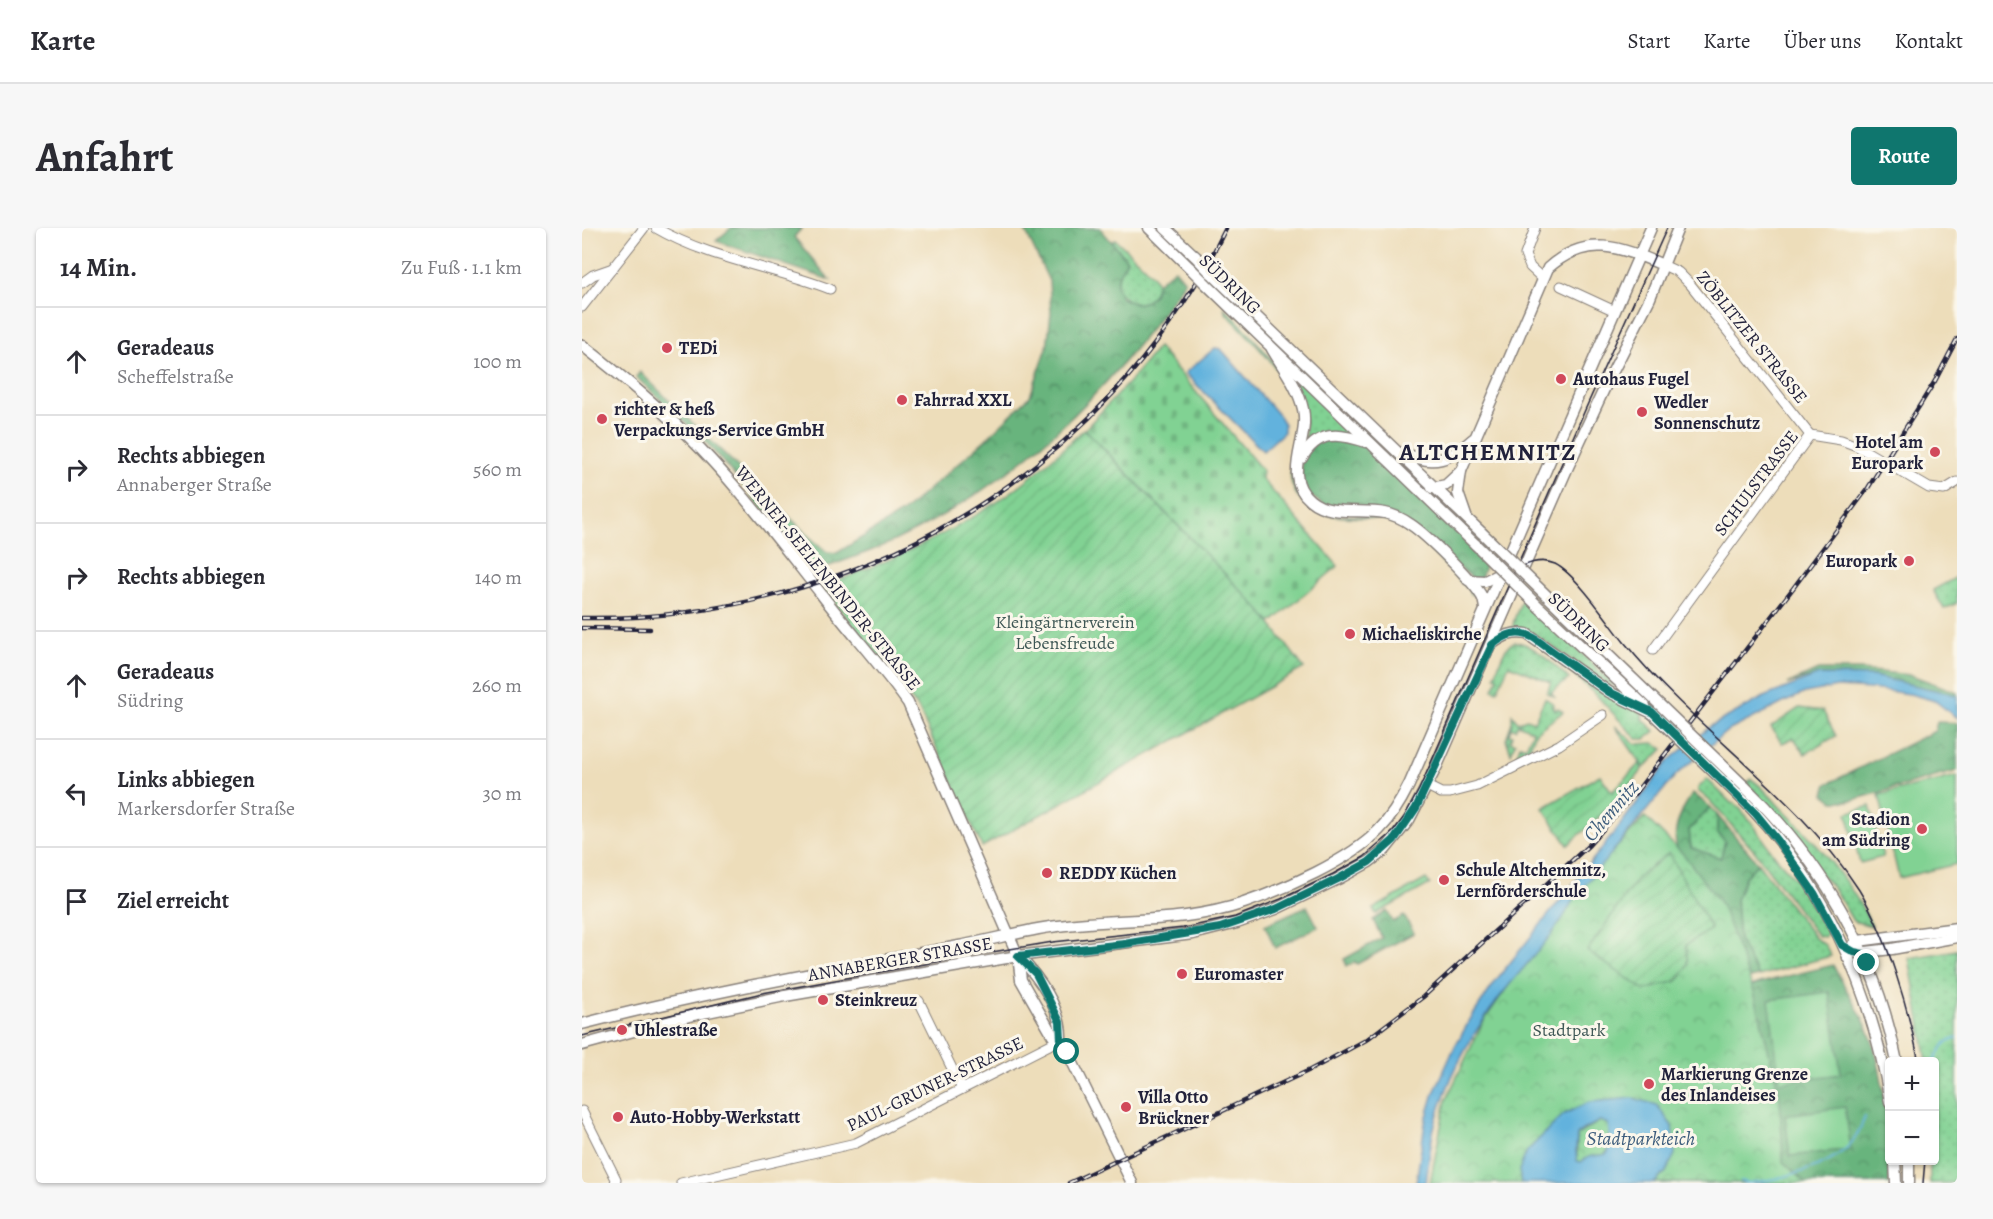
<!DOCTYPE html>
<html lang="de">
<head>
<meta charset="utf-8">
<style>
	:root { --surface:#fff; --page:#f7f7f7; --text:#2b2b33; --muted:#7c7c81; --line:#e1e1e2; --accent:#0f766e }
	body { margin:0; font-family:Alegreya,serif; background:var(--page); color:var(--text) }
	.controls { position:absolute; right:18px; bottom:18px; display:grid; overflow:hidden; border-radius:6px; box-shadow:0 2px 4px #0004 }
	.controls button { width:54px; height:54px; display:grid; place-items:center; padding:0; border:0; border-bottom:2px solid var(--line); background:var(--surface); color:var(--text); font:30px sans-serif }
	.stop { position:absolute; width:18px; height:18px; margin:-14px; border:4px solid #0f766e; border-radius:50%; background:#fff }
	.stop.end { background:#0f766e; border-color:#fff; box-shadow:0 2px 6px #0008 }
	.list { margin:0; padding:0; list-style:none }
	h2 { display:flex; justify-content:space-between; align-items:center; height:78px; margin:0; padding:0 24px; font-size:26px }
	h2 small { font-size:20px; font-weight:400; color:var(--muted) }
	.list li { display:grid; grid-template-columns:39px 1fr auto; gap:18px; align-items:center; box-sizing:border-box; height:108px; padding:0 24px; border-top:2px solid var(--line) }
	.list b { display:block; font-size:22px; white-space:nowrap }
	.list p { margin:0; font-size:20px; white-space:nowrap; color:var(--muted) }
	.list em { font-size:20px; font-style:normal; color:var(--muted) }
	.icon { flex:none; width:33px; height:33px; fill:none; stroke:currentColor; stroke-width:2; stroke-linecap:round; stroke-linejoin:round }
	.map { position:relative; flex:none; width:1375px; height:955px; overflow:hidden; border-radius:6px }
	header { display:flex; align-items:center; gap:36px; box-sizing:border-box; height:84px; padding:0 30px; background:var(--surface); border-bottom:2px solid var(--line) }
	header strong { font-size:28px }
	nav { display:flex; gap:33px; margin-inline-start:auto; font-size:21px }
	.intro { display:flex; align-items:center; justify-content:space-between; box-sizing:border-box; height:144px; padding:0 36px }
	h1 { margin:0; font-size:42px }
	.button { padding:15px 27px; border-radius:6px; background:var(--accent); color:#fff; font-size:21px; font-weight:700 }
	main { display:flex; gap:36px; padding:0 36px }
	aside { flex:1; background:var(--surface); border-radius:6px; box-shadow:0 2px 4px #0004 }
	.map>svg:first-child { display:block }
	.grass { fill:url(#grass-dots); stroke:#527a67; stroke-width:1.5 }
	.forest { fill:url(#forest-crowns); stroke:#456b5c; stroke-width:1.5 }
	.cemetery { fill:url(#cemetery-stones); stroke:#527a67; stroke-width:1.5 }
	.park { fill:url(#park-crowns); stroke:#527a67; stroke-width:1.5 }
	.garden { fill:url(#garden-furrows); stroke:#527a67; stroke-width:1.5 }
	.pitch { fill:#81d293; stroke:#527a67; stroke-width:1.5 }
	.water { fill:#62b2dd; stroke:#426a8c; stroke-width:1.5; fill-rule:evenodd }
	.lines { fill:none; stroke-linecap:round; stroke-linejoin:round }
	.stream { stroke:#62b2dd; stroke-width:2 }
	.minor-casing { stroke:#88807a; stroke-width:11 }
	.major-casing { stroke:#88807a; stroke-width:13 }
	.minor { stroke:#fff; stroke-width:9 }
	.major { stroke:#fff; stroke-width:10 }
	.tram { stroke:#22223b; stroke-width:1.5 }
	.rail-casing { stroke:#22223b; stroke-width:4.5 }
	.rail { stroke:#fbf7ec; stroke-width:2; stroke-dasharray:7; stroke-linecap:butt }
	.major-bridge-casing { stroke:#88807a; stroke-width:13; stroke-linecap:butt }
	.major-bridge { stroke:#fff; stroke-width:10 }
	.route { stroke:#0f766e; stroke-width:8 }
	.poi-dot { fill:#d1495b; stroke:#fbf7ec; stroke-width:2 }
	.labels { text-anchor:middle; dominant-baseline:central; stroke-width:6; stroke-linejoin:round; paint-order:stroke }
	.street-label { font-size:18px; fill:#22223b; stroke:#fbf7ec }
	.poi-label { font-size:18px; font-weight:bold; fill:#22223b; stroke:#fbf7ec; text-anchor:start }
	.park-label { font-size:18px; fill:#3e5755; stroke:#fbf7ec }
	.water-label { font-size:20px; font-style:italic; fill:#3c5c7c; stroke:#fbf7ec }
	.district-label { font-size:24px; font-weight:bold; letter-spacing:1.5px; fill:#22223b; stroke:#fbf7ec }
</style>
</head>
<body>
<header>
<strong>Karte</strong>
<nav><a>Start</a><a>Karte</a><a>Über uns</a><a>Kontakt</a></nav>
</header>
<div class="intro"><h1>Anfahrt</h1><a class="button">Route</a></div>
<main>
<aside>
<h2>14 Min.<small>Zu Fuß · 1.1 km</small></h2>
<ul class="list">
<li><svg class="icon" aria-label="ahead" viewBox="0 0 24 24"><path d="M12 20V5M6 11l6-6 6 6"/></svg><div><b>Geradeaus</b><p>Scheffelstraße</p></div><em>100 m</em></li>
<li><svg class="icon" aria-label="right" viewBox="0 0 24 24"><path d="M7 20v-9h11M14 6l5 5-5 5"/></svg><div><b>Rechts abbiegen</b><p>Annaberger Straße</p></div><em>560 m</em></li>
<li><svg class="icon" aria-label="right" viewBox="0 0 24 24"><path d="M7 20v-9h11M14 6l5 5-5 5"/></svg><div><b>Rechts abbiegen</b></div><em>140 m</em></li>
<li><svg class="icon" aria-label="ahead" viewBox="0 0 24 24"><path d="M12 20V5M6 11l6-6 6 6"/></svg><div><b>Geradeaus</b><p>Südring</p></div><em>260 m</em></li>
<li><svg class="icon" aria-label="left" viewBox="0 0 24 24"><path d="M17 20v-9H6M10 6l-5 5 5 5"/></svg><div><b>Links abbiegen</b><p>Markersdorfer Straße</p></div><em>30 m</em></li>
<li><svg class="icon" aria-label="arrive" viewBox="0 0 24 24"><path d="M6 21V4h12l-3 4 3 4H6"/></svg><div><b>Ziel erreicht</b></div></li>
</ul>
</aside>
<div class="map">
<svg width="1375" height="955" viewBox="0 0 1375 955">
	<defs>
		<pattern id="grass-dots" width="8" height="8" patternUnits="userSpaceOnUse" patternTransform="scale(1.5)"><rect width="8" height="8" fill="#81d293"/><path d="M2 2h.1M6 6h.1" fill="none" stroke="#6fb480" stroke-width="1.8" stroke-linecap="round"/></pattern>
		<pattern id="forest-crowns" width="20" height="18" patternUnits="userSpaceOnUse" patternTransform="scale(1.5)"><rect width="20" height="18" fill="#68b47d"/><path d="M2 6a3 3 0 1 1 6 0M12 15a3 3 0 1 1 6 0" fill="none" stroke="#559268"/></pattern>
		<pattern id="cemetery-stones" width="16" height="16" patternUnits="userSpaceOnUse" patternTransform="scale(1.5)"><rect width="16" height="16" fill="#81d293"/><path d="M2 7V4a2 2 0 0 1 4 0v3zM10 15v-3a2 2 0 0 1 4 0v3z" fill="#6fb480"/></pattern>
		<pattern id="park-crowns" width="20" height="18" patternUnits="userSpaceOnUse" patternTransform="scale(1.5)"><rect width="20" height="18" fill="#81d293"/><path d="M2 6a3 3 0 1 1 6 0M12 15a3 3 0 1 1 6 0" fill="none" stroke="#6fb480"/></pattern>
		<pattern id="garden-furrows" width="10" height="10" patternUnits="userSpaceOnUse" patternTransform="scale(1.5)"><rect width="10" height="10" fill="#81d293"/><path d="M-1 1l2-2M0 10L10 0M9 11l2-2" fill="none" stroke="#6fb480"/></pattern>
	</defs>
	<rect width="100%" height="100%" fill="#fbf7ec"/>
	<filter id="ink" filterUnits="userSpaceOnUse"><feTurbulence type="fractalNoise" baseFrequency=".0167" numOctaves="2"/><feDisplacementMap in="SourceGraphic" scale="12" xChannelSelector="R" yChannelSelector="G"/><feConvolveMatrix kernelMatrix="1 2 1 2 8 2 1 2 1" color-interpolation-filters="sRGB"/></filter>
	<filter id="wash" filterUnits="userSpaceOnUse"><feTurbulence type="fractalNoise" baseFrequency=".008" numOctaves="4" result="noise"/><feDisplacementMap in="SourceGraphic" scale="24" xChannelSelector="R" yChannelSelector="G"/><feGaussianBlur stdDeviation="1.35" result="paint"/><feColorMatrix in="noise" values="0 0 0 0 0 0 0 0 0 0 0 0 0 0 0 0 0 1.4 0 .05"/><feComposite in="paint" operator="in"/></filter>
	<g filter="url(#wash)">
		<rect width="100%" height="100%" fill="#edddba"/>
		<g class="grass">
			<path d="M533,11l37,35 5,9c-7,28 -29,26 -41,3l3,-12 8,-14 -15,-18z"/>
			<path d="M642,79c23,24 68,69 76,102 7,32 -23,63 3,91 22,25 63,11 91,20 22,7 67,54 81,73l-5,1 -1,-4c-21,-21 -46,-52 -71,-65 -31,-15 -75,3 -99,-27 -22,-29 6,-56 -1,-87 -7,-33 -49,-74 -72,-98z"/>
			<path d="M690,121l98,95 -64,6 -1,-29z"/>
			<path d="M1375,349v26l-13,6 -11,-19z"/>
			<path d="M940,371l16,15 2,-1 74,72h-5l-78,-53 -19,-1 2,-11z"/>
			<path d="M933,414c18,0 41,25 54,37l-18,13 3,4 -7,-3 4,-11 -42,-17 -12,26 -4,-2 5,-11 -3,-2c4,-11 8,-30 20,-34z"/>
			<path d="M981,437l74,44 6,6 -2,2 14,14 -10,8h-8l-39,-42z"/>
			<path d="M963,470l9,6 -2,2 3,4 3,-2 5,4 -27,20 -7,17 5,2 -19,9 5,-15 6,2 7,-16 -15,-7 -3,5 -4,-2 -2,7 3,1 -2,6 5,2 -4,10 -5,-14 6,-17v-8l6,8 9,-3 7,3z"/>
			<path d="M1033,498l21,18 18,-1 9,6 -19,19z"/>
			<path d="M1125,551l25,25 2,-2 16,18 25,36 21,24 32,53 -3,4 -7,-1 -62,-83 -46,-52 -12,-10v-3z"/>
			<path d="M1169,551c11,7 21,19 30,29 37,35 69,73 91,118l-19,-5 -17,-29 -89,-109z"/>
			<path d="M1128,579l7,8v18l8,7 -4,18 -30,-10 -2,-18z"/>
			<path d="M1176,635l57,75 10,7 6,11 -73,20 -19,-36 -3,-40 9,-23z"/>
			<path d="M1375,722v233h-27v-22l4,-1v-98l-7,-1 -18,-103z"/>
		</g>
		<g class="forest">
			<path d="M149,0h71l-8,9 36,43 -114,-39z"/>
			<path d="M442,0h76l27,32 -8,14 -3,12 6,12 13,6 12,-3 7,-7 3,-11 18,-14 10,12c-74,111 -172,204 -293,261 -25,11 -51,20 -77,29l-110,-130 -69,-64 4,-5 172,167 15,13 10,1 66,-41 82,-72 45,-44 17,-48 4,-35 -2,-32z"/>
			<path d="M738,211l50,5 106,101 -4,5 14,13 -5,15 -5,3 -81,-65 -64,-6 -29,-20 -1,-32z"/>
			<path d="M1236,442h43l50,5 46,17v4l-84,-20 -54,-1 -32,9z"/>
			<path d="M1355,494l20,1v48l-108,30h-16l-9,-7 3,-10 108,-53z"/>
			<path d="M1111,565l17,14 -21,23 2,18 30,10 4,-17 -8,-8v-18l41,48 -13,14 -9,23 3,40 19,36 -44,11 -69,3 43,-25 -10,-114c-8,-20 3,-41 15,-58z"/>
			<path d="M725,678l11,21 -43,21 -10,-23z"/>
			<path d="M805,683l6,11 11,-6 10,17 -57,31 -2,-2 -8,4 -3,-7 38,-21 -9,-18z"/>
			<path d="M1251,737c11,21 24,41 34,62 17,39 24,114 22,156h-235l12,-11 6,-46 -10,-13 61,-117 37,-13z"/>
		</g>
		<path class="cemetery" d="M576,119l105,124 -1,8 76,87 -67,57 -186,-194 44,-47z"/>
		<g class="park">
			<path d="M1063,589l39,38 37,49 33,88 26,105 3,65 23,21h-152l12,-11 -77,-70 -68,81h-91l16,-83 37,-78 88,-126z"/>
			<path d="M1018,893l8,3c7,48 -9,21 -27,38l-4,-1v-26z"/>
		</g>
		<g class="garden">
			<path d="M502,201l177,182 43,57 -322,179 -64,-139 -96,-122c62,-22 123,-49 178,-86 27,-18 60,-48 84,-71z"/>
			<path d="M1217,480l24,3 13,25 -31,18 -11,-16 -12,5 -11,-16z"/>
			<path d="M1058,535l2,6 -2,4 -24,29 -48,43 -25,-37 57,-33 12,17z"/>
			<path d="M1087,625l42,76 -25,16 2,20 -11,16 -32,9 -58,-39 52,-75z"/>
		</g>
		<g class="pitch">
			<path d="M1375,548v88l-58,14 -20,-83z"/>
			<path d="M1288,578l13,51 -23,6 -13,-50z"/>
			<path d="M844,651l4,5 -54,30 -3,-5z"/>
			<path d="M1247,764l12,82 -61,8 -11,-82z"/>
			<path d="M1263,879l6,42 -61,7 -5,-41z"/>
		</g>
		<g class="water">
			<path d="M633,120l6,1 58,67 5,8v8l-21,19 -78,-78z"/>
			<path d="M1237,447l54,1 75,17 9,3v22l-22,-17 -25,-7 -39,-5 -34,-2 -32,6 -22,10 -57,29 -51,44 -102,124c-17,35 -47,63 -71,94 -30,39 -54,83 -67,130 -5,19 -6,40 -9,59h-10l9,-60 9,-30 21,-47 16,-28 26,-39 117,-146 43,-57 12,-16 42,-34 55,-30z"/>
			<path d="M1051,870l24,7 15,21 3,28 -9,18 -12,11h-133l-2,-13 8,-19 37,-37 25,-12zM1018,893l8,3c7,48 -9,21 -27,38l-4,-1 -1,-11 1,-15 5,-5z"/>
		</g>
		<g class="lines">
			<g class="stream">
				<path d="M1351,834l12,-19 12,-5"/>
				<path d="M1159,953l7,2"/>
				<path d="M1167,955c32,-4 87,-16 106,-45 4,-6 7,-14 10,-21"/>
			</g>
		</g>
	</g>
	<g filter="url(#ink)">
		<g class="lines">
			<defs>
				<g id="minor">
					<path d="M74,0c53,31 117,39 174,61"/>
					<path d="M953,0l-10,27 5,12 12,11"/>
					<path d="M1081,37l15,7 12,12 120,151"/>
					<path d="M0,55l11,-8 20,-7"/>
					<path d="M979,58l54,25"/>
					<path d="M0,79l62,-79"/>
					<path d="M1228,207l31,5 16,6 72,42 15,2 13,-8"/>
					<path d="M1071,422l157,-215"/>
					<path d="M845,558l14,7h9l27,-7 82,-41 44,-30"/>
					<path d="M337,773l43,88"/>
					<path d="M0,883l34,68 -1,4"/>
					<path d="M99,955l175,-40 205,-104"/>
				</g>
				<g id="major">
					<path d="M567,0l41,40"/>
					<path d="M583,0l31,29"/>
					<path d="M629,45l271,260"/>
					<path d="M623,55l271,262"/>
					<path d="M0,117c36,28 72,58 104,89 50,49 93,107 136,161 28,37 59,70 86,108l110,253 3,24 32,56 8,3"/>
					<path d="M690,121c11,19 26,38 31,60 7,31 -22,66 7,91 20,17 51,8 75,13 9,2 18,6 25,11 17,11 61,55 71,71 3,4 3,9 4,13"/>
					<path d="M822,225c30,14 46,7 69,-14"/>
					<path d="M720,230c16,-28 37,-25 64,-16"/>
					<path d="M850,260l14,-3 15,-14"/>
					<path d="M884,288l-8,-23 3,-22 87,-203c39,-35 72,-21 115,-3"/>
					<path d="M886,352l17,1 16,-8"/>
					<path d="M965,368l113,109"/>
					<path d="M958,380l105,98"/>
					<path d="M910,416c11,-8 21,-13 35,-10l82,58 43,21"/>
					<path d="M1162,558c79,75 132,169 153,276"/>
					<path d="M1155,566c84,80 135,194 153,308"/>
					<path d="M1275,725l35,-4 65,-12"/>
					<path d="M436,728c21,21 44,53 43,83l71,144"/>
					<path d="M1266,730l4,-12 6,-5 99,-13"/>
					<path d="M0,796c124,-32 250,-54 377,-78 26,-5 53,-12 79,-17 69,-13 139,-3 206,-26 40,-14 105,-42 135,-73 13,-13 22,-29 30,-45l242,-557"/>
					<path d="M0,817l111,-30 92,-19 233,-40 175,-22 44,-11 39,-14 62,-30 31,-17 16,-12 24,-30 28,-54 130,-297 38,-82 45,-89 28,-70"/>
					<path d="M1313,932l1,23"/>
					<path d="M1327,932v23"/>
				</g>
			</defs>
			<use href="#minor" class="minor-casing"/>
			<use href="#major" class="major-casing"/>
			<use href="#minor" class="minor"/>
			<use href="#major" class="major"/>
			<g class="tram">
				<path d="M931,345c11,-10 28,-15 42,-9 22,11 53,58 69,78 72,89 173,152 235,248 29,47 49,118 60,172"/>
				<path d="M0,808l180,-43 236,-42 55,-9 130,-14 52,-11 46,-18 52,-25 31,-17 29,-25 11,-15 15,-27 166,-380 82,-182"/>
				<path d="M1341,955l2,-23"/>
			</g>
			<defs>
				<g id="rail">
					<path d="M0,390c271,5 525,-145 644,-390"/>
					<path d="M0,400l68,1"/>
					<path d="M487,955l241,-113 56,-30 57,-43 166,-152 47,-53 158,-205 74,-99 67,-107 22,-42"/>
				</g>
			</defs>
			<use href="#rail" class="rail-casing"/>
			<use href="#rail" class="rail"/>
			<defs>
				<g id="major-bridge">
					<path d="M614,29l15,16"/>
					<path d="M608,40l15,15"/>
					<path d="M900,305l65,63"/>
					<path d="M894,317l64,63"/>
					<path d="M1078,477l84,81"/>
					<path d="M1070,485l85,81"/>
				</g>
			</defs>
			<use href="#major-bridge" class="major-bridge-casing"/>
			<use href="#major-bridge" class="major-bridge"/>
		</g>
	</g>
	<g class="lines" filter="url(#ink)">
		<path class="route" d="M485,824l-6,-12 -1,-18 -24,-48 -18,-18 106,-12 96,-16 56,-19 62,-30 31,-17 25,-22 22,-32 76,-163c14,-11 26,-16 42,-7l75,54 43,20 104,102 22,27 36,52 28,52 12,7 9,2 4,9"/>
	</g>
	<g class="poi-dot">
		<circle cx="85" cy="120" r="6"/>
		<circle cx="979" cy="151" r="6"/>
		<circle cx="320" cy="172" r="6"/>
		<circle cx="1060" cy="184" r="6"/>
		<circle cx="20" cy="191" r="6"/>
		<circle cx="1353" cy="224" r="6"/>
		<circle cx="1327" cy="333" r="6"/>
		<circle cx="768" cy="406" r="6"/>
		<circle cx="1340" cy="601" r="6"/>
		<circle cx="465" cy="645" r="6"/>
		<circle cx="862" cy="652" r="6"/>
		<circle cx="600" cy="746" r="6"/>
		<circle cx="241" cy="772" r="6"/>
		<circle cx="40" cy="802" r="6"/>
		<circle cx="1067" cy="856" r="6"/>
		<circle cx="544" cy="879" r="6"/>
		<circle cx="36" cy="889" r="6"/>
	</g>
	<g class="labels">
		<g class="street-label">
			<text transform="translate(648 56) rotate(44)">SÜDRING</text>
			<text transform="translate(1170 109) rotate(51)">ZÖBLITZER STRASSE</text>
			<text transform="translate(1174 255) rotate(-53)">SCHULSTRASSE</text>
			<text transform="translate(246 350) rotate(51)">WERNER-SEELENBINDER-STRASSE</text>
			<text transform="translate(997 394) rotate(44)">SÜDRING</text>
			<text transform="translate(318 731) rotate(-10)">ANNABERGER STRASSE</text>
			<text transform="translate(353 856) rotate(-26)">PAUL-GRUNER-STRASSE</text>
		</g>
		<g class="poi-label">
			<text x="97" y="120">TEDi</text>
			<text x="991" y="151">Autohaus Fugel</text>
			<text x="332" y="172">Fahrrad XXL</text>
			<text x="1072" y="174">Wedler<tspan x="1072" dy="21">Sonnenschutz</tspan></text>
			<text x="32" y="181">richter &amp; heß<tspan x="32" dy="21">Verpackungs-Service GmbH</tspan></text>
			<text x="1341" y="214" text-anchor="end">Hotel am<tspan x="1341" dy="21">Europark</tspan></text>
			<text x="1315" y="333" text-anchor="end">Europark</text>
			<text x="780" y="406">Michaeliskirche</text>
			<text x="1328" y="591" text-anchor="end">Stadion<tspan x="1328" dy="21">am Südring</tspan></text>
			<text x="874" y="642">Schule Altchemnitz,<tspan x="874" dy="21">Lernförderschule</tspan></text>
			<text x="477" y="645">REDDY Küchen</text>
			<text x="612" y="746">Euromaster</text>
			<text x="253" y="772">Steinkreuz</text>
			<text x="52" y="802">Uhlestraße</text>
			<text x="1079" y="846">Markierung Grenze<tspan x="1079" dy="21">des Inlandeises</tspan></text>
			<text x="556" y="869">Villa Otto<tspan x="556" dy="21">Brückner</tspan></text>
			<text x="48" y="889">Auto-Hobby-Werkstatt</text>
		</g>
		<g class="park-label">
			<text x="483" y="394">Kleingärtnerverein<tspan x="483" dy="21">Lebensfreude</tspan></text>
			<text x="987" y="802">Stadtpark</text>
		</g>
		<g class="water-label">
			<text transform="translate(1029 583) rotate(-49)">Chemnitz</text>
			<text x="1059" y="910">Stadtparkteich</text>
		</g>
		<g class="district-label">
			<text x="906" y="224">ALTCHEMNITZ</text>
		</g>
	</g>
</svg>
<div class="controls">
<button>+</button>
<button>−</button>
</div>
<div class="stop" style="left:485px;top:824px"></div>
<div class="stop end" style="left:1285px;top:735px"></div>
</div>
</main>
</body>
</html>
